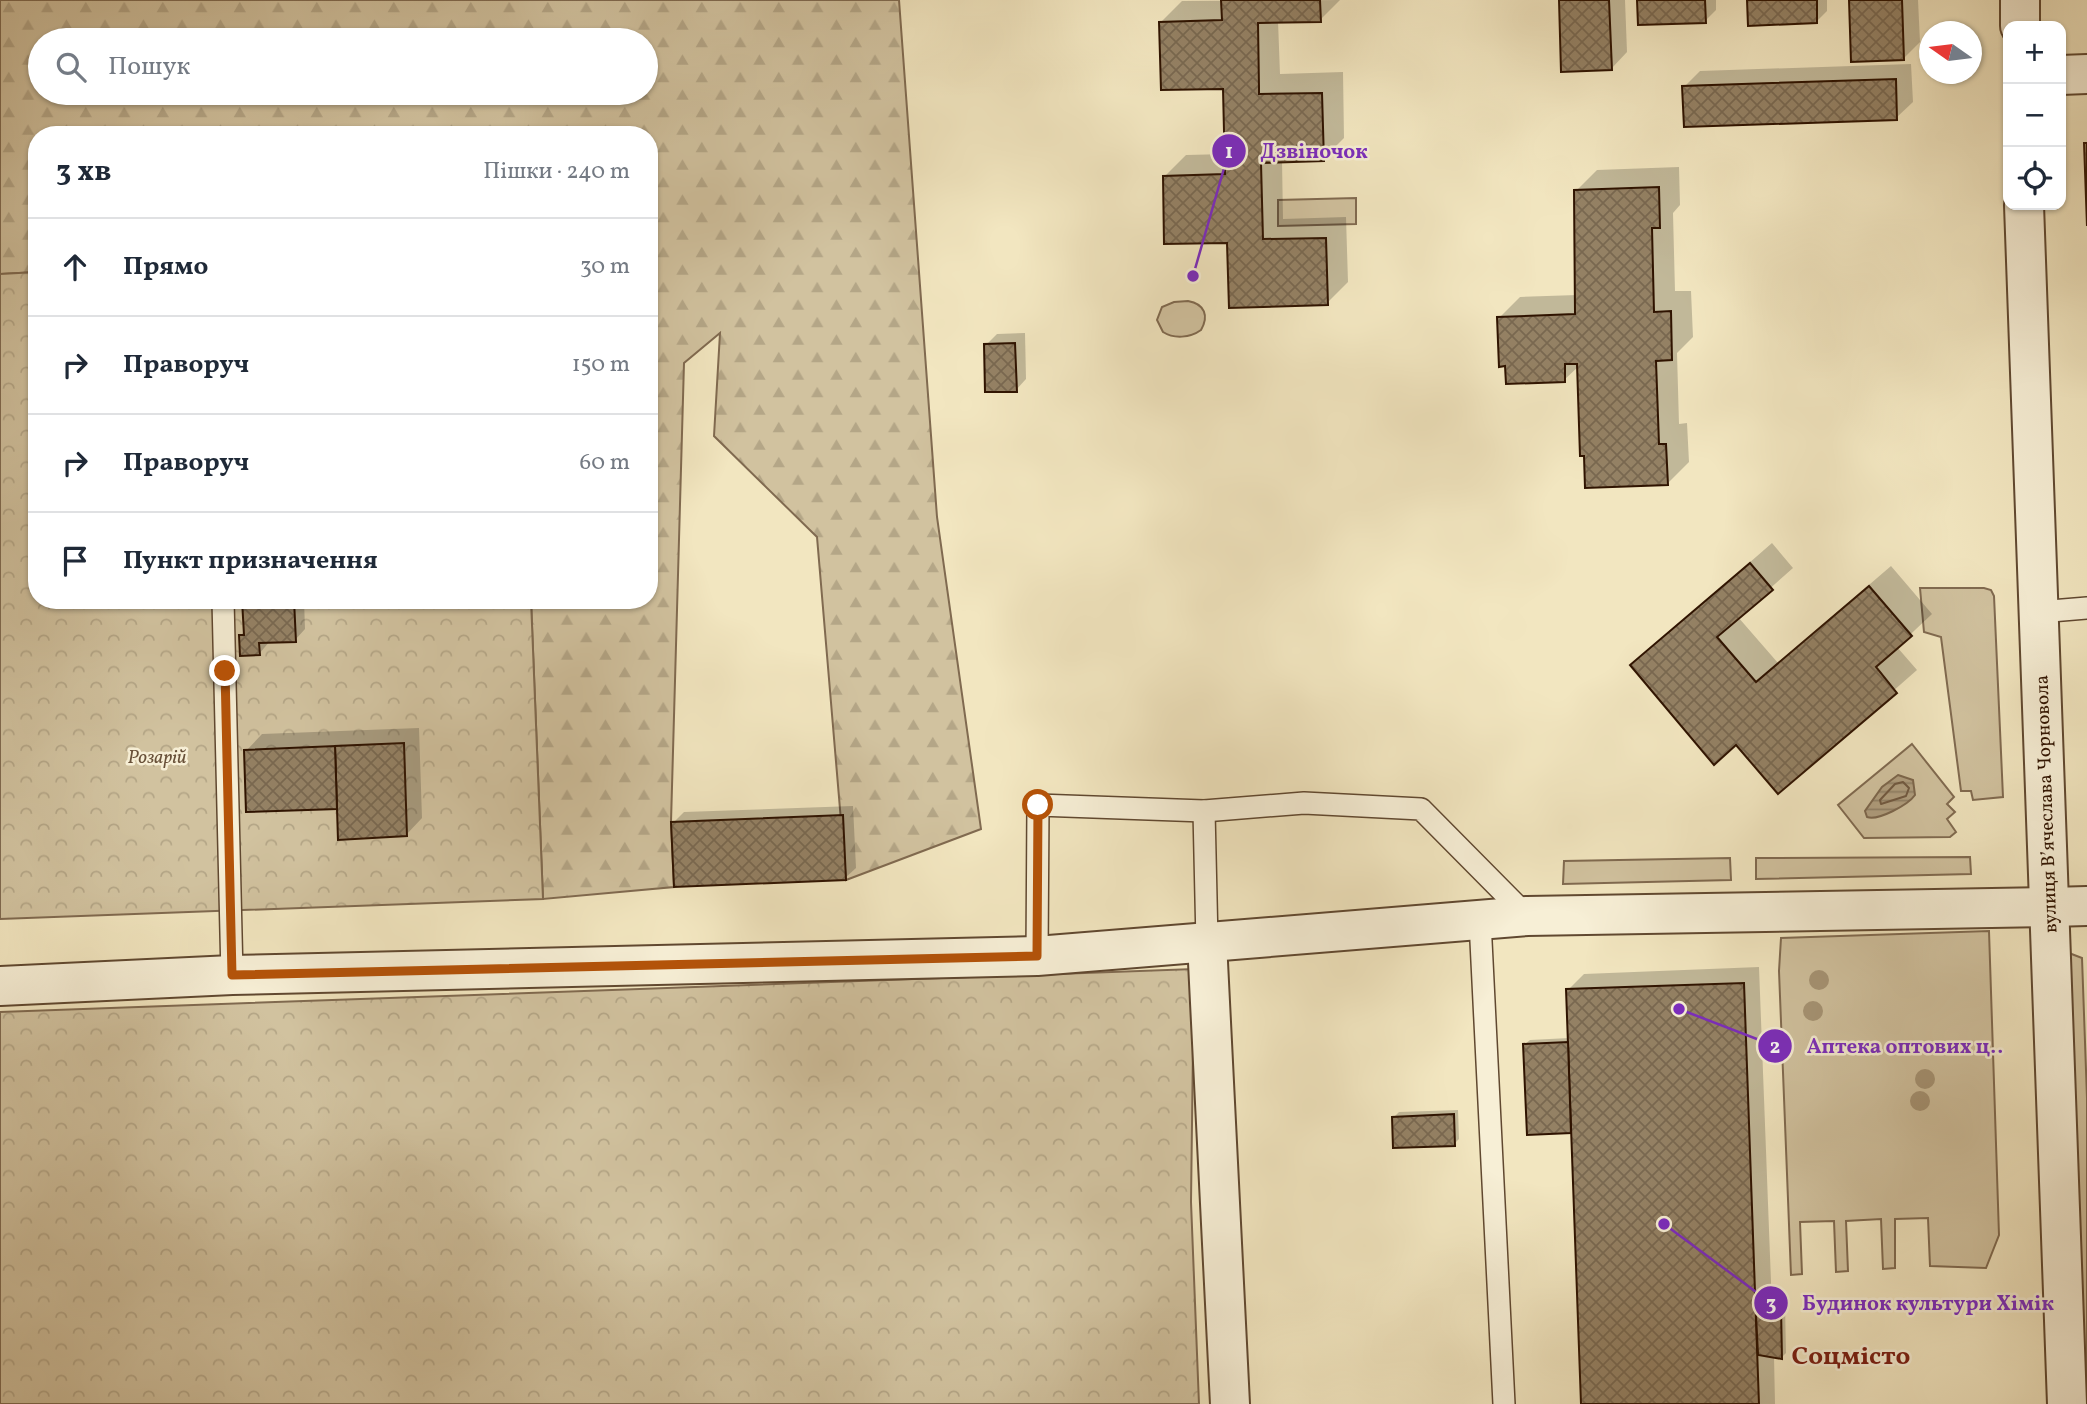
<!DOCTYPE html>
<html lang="uk">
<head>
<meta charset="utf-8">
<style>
	:root { --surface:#fff; --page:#f6f6f7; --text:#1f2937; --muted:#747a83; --line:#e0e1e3 }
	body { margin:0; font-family:Vollkorn,serif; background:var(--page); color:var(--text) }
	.controls { position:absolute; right:21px; top:21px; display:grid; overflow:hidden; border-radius:14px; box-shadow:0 2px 5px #0004 }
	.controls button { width:63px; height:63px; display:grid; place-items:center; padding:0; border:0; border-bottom:2px solid var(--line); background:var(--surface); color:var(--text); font:35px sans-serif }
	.compass { position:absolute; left:1919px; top:21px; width:63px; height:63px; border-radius:50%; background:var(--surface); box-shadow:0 2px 5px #0004; rotate:284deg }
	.stop { position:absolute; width:21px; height:21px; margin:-16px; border:5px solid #b45309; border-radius:50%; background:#fff }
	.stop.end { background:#b45309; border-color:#fff; box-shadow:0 2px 7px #0008 }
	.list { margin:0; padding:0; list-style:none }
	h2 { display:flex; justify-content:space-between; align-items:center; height:91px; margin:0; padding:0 28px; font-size:30px }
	h2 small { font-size:23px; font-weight:400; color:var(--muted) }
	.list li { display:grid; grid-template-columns:46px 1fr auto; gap:21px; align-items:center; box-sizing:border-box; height:98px; padding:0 28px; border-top:2px solid var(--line) }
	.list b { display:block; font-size:26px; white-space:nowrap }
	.list em { font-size:23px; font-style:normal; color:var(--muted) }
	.icon { flex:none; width:38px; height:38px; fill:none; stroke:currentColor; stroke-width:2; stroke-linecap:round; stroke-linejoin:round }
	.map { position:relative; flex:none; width:2087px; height:1404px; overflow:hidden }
	.search { position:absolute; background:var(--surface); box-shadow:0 2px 5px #0004; left:28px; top:28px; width:630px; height:77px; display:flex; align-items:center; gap:18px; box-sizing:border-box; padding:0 24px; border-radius:38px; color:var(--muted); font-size:26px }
	.panel { position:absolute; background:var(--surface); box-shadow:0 2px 5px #0004; left:28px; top:126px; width:630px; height:483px; border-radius:28px }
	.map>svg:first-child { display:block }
	.green { fill:#d1c29f; stroke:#806a50; stroke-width:2 }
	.forest { fill:url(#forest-firs); stroke:#806a50; stroke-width:2; fill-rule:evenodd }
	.park { fill:url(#park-crowns); stroke:#806a50; stroke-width:2 }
	.water { fill:url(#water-rules); stroke:#7c664c; stroke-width:2 }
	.shadow { fill:#0003 }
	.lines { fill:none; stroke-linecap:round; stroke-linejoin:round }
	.shore { stroke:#705840; stroke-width:2 }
	.building { fill:url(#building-cross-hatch); stroke:#2f1300; stroke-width:2 }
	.service-casing { stroke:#604830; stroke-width:24 }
	.minor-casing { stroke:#604830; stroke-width:42 }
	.tertiary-casing { stroke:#604830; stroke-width:42 }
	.service { stroke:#f7efd6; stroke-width:21 }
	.minor { stroke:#f7efd6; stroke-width:38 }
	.tertiary { stroke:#f7efd6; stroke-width:38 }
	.tree { fill:#a69475 }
	.route { stroke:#b45309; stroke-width:9 }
	.labels { text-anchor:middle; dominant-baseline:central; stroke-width:5; stroke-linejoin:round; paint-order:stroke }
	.park-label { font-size:19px; font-style:italic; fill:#685038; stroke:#f7efd6 }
	.street-label { font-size:19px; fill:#2f1300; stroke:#f7efd6 }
	.district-label { font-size:26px; font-weight:bold; fill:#7a1f14; stroke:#f7efd6 }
	.leader { fill:none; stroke:#7b2cbf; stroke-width:2.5 }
	.callout-dot { fill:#7b2cbf; stroke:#f7efd6; stroke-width:2.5 }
	.mark-label { font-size:21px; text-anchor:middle; font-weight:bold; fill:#fff }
	.callout-label { font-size:21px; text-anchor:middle; font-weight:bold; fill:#7b2cbf; stroke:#f7efd6; stroke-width:5; stroke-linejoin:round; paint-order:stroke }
</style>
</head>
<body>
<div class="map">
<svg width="2087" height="1404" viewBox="0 0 2087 1404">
	<defs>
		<pattern id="forest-firs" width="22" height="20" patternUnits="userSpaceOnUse" patternTransform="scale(1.75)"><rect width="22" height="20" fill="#d1c29f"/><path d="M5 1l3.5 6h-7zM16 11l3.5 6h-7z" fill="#b4a687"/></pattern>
		<pattern id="park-crowns" width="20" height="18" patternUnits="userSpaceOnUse" patternTransform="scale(1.75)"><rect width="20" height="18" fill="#d1c29f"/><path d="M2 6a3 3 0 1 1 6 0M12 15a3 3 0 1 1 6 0" fill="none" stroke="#b4a687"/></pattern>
		<pattern id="water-rules" width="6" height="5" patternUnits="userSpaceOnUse" patternTransform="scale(1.75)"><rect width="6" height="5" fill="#b09e7f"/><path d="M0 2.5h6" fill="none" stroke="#908066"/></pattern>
		<pattern id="building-cross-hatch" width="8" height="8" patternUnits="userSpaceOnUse" patternTransform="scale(1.75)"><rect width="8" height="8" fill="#948164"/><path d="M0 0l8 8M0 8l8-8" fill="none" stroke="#796850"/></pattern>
	</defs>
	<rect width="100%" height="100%" fill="#f2e6c0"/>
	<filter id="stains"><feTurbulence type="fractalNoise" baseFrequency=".00286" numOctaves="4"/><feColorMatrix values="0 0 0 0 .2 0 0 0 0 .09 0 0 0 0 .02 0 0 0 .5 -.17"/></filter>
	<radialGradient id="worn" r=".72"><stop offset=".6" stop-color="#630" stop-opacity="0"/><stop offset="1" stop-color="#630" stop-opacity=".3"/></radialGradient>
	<g class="green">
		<path d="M1356,198v26l-78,2v-26z"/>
		<path d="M1188,301c17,3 21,15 13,29 -11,8 -27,9 -38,2l-6,-12 5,-13 12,-5z"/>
		<path d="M1920,588h64l7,2 3,6 9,201 -30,3 -2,-9h-10l-20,-154 -17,-5z"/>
		<path d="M1912,744l42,53 -7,7 8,8 -8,7 9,13 -6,5 -86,1 -26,-33z"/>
		<path d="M1970,857l1,17 -215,5v-21z"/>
		<path d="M1730,858l1,22 -168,4 1,-23z"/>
		<path d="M1989,931l10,304 -13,33 -56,-2 -2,-48 -33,1v49l-12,1 -2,-50 -35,2 2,50 -12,1 -2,-51 -34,1 2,52 -11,1 -12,-304 2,-33z"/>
		<path d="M2069,953l13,5 5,140v306h-3z"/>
	</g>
	<path class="forest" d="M0,0h899l38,517 44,312 -135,51 -29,-343 -103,-101 6,-103 -36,30 -13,459 3,65 -131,12 -12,-299h118v-465h-612v137l-37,2zM40,40h606v53h-606z"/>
	<g class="park">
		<path d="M37,272v328h494l12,299 -543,20v-645z"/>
		<path d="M1194,969l-3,233 8,202h-1199v-392z"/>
	</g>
	<path class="water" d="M1898,775l15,5 2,15c-7,10 -37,26 -48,22l-2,-6 17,-24z"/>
	<g class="shadow">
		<path d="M1340,0l-20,20 -42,1 2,53 63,-2 1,66 -21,21 -41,1 1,59 63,-2 2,65 -21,21 -162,-127 21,-21 41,-1 -2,-67 -64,-65 21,-21z"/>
		<path d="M1560,0h65l2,52 -16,17z"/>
		<path d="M1639,0h77v10l-11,11z"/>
		<path d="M1749,0h78v11l-10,10z"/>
		<path d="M1851,0h67l2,42 -17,17z"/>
		<path d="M1911,64l2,38 -17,16 -212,-31 16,-16z"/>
		<path d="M1679,167l1,38 -7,8 2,78h16l2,46 -16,16 2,71 8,-1 2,39 -22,22 -88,-118 -15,14 -65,-62 21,-21 57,-2 -1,-104 21,-21z"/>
		<path d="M1025,333l1,46 -10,11 -30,-45 11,-11z"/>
		<path d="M1772,543l21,25 -55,49 40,46 113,-97 41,48 -35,33 20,23 -139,122 -41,-49 -105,-78z"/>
		<path d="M244,600h60l1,29 -10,11 -25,1 -11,13 -18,-19 4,-4z"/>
		<path d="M419,728l3,90 -16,17 -67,-28 -91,3 -2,-59 16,-17z"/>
		<path d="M853,806l3,62 -11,10 -172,-55 11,-11z"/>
		<path d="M1759,967l13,341 13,-4 1,49 -4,4 -8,-1 1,48h-192l-10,-272 -44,1 -4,-89 5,-4 39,-2 -1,-48 16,-16z"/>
		<path d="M1458,1110l1,29 -5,5 -60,-27 5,-5z"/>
	</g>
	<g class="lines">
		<path class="shore" d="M1903,782l6,6 -3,8 -25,8 -1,-4 15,-16z"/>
	</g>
	<g class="building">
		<path d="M1221,0h99l1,22 -63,1 1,65v6l63,-1 2,68 -63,2 2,76 63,-1 2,67 -99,3 -2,-65 -63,1 -1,-68 62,-2 -2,-85 -62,1 -2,-68 63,-2z"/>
		<path d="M1559,0h50l3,70 -51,2z"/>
		<path d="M1637,0h68l1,23 -68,2z"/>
		<path d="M1747,0h70v23l-69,3z"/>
		<path d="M1849,0h53l2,60 -53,2z"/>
		<path d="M1896,79l1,41 -213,7 -2,-41z"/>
		<path d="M2084,143h3v83z"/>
		<path d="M1659,187l1,41h-8l2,84 17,-1 1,49 -16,1 3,83h7l2,41 -83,3 -1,-32h-4l-3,-92h-12v18l-59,2 -1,-18 -6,1 -2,-50 78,-3 -1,-124z"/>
		<path d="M1015,343l2,49h-32l-1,-48z"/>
		<path d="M1750,563l23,27 -56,47 39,45 113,-96 43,50 -36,31 21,26 -119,101 -42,-49 -22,20 -84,-100z"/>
		<path d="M242,600h52l2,42 -37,1 1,12 -20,1 -1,-21h5z"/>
		<path d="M404,743l3,93 -69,4 -3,-94z"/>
		<path d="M335,746l2,63 -91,3 -2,-62z"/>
		<path d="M843,815l3,65 -172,7 -3,-65z"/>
		<path d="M1744,983l15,421h-178l-15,-415z"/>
		<path d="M1568,1042l3,91 -44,2 -4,-91z"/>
		<path d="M1454,1114l1,32 -62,2 -1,-31z"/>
		<path d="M1781,1307l1,52 -24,-4 -2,-40z"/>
	</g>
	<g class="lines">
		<defs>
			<g id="service">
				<path d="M223,600l9,375"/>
				<path d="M2039,612l48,-4"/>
				<path d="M1204,811l3,131"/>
				<path d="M1480,921l24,483"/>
				<path d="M1037,956l1,-151 166,6 100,-8 117,6 106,107"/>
			</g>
			<g id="minor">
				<path d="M2061,75l26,-1"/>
				<path d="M1207,942l23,462"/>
				<path d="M0,986l232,-11 805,-19 490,-40 524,-9"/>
			</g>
			<g id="tertiary">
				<path d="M2020,26v-26"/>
				<path d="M2024,205l43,1199"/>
				<path d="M2051,907l36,-1"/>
			</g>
		</defs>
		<use href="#service" class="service-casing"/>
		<use href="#minor" class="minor-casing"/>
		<use href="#tertiary" class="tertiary-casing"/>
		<use href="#service" class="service"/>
		<use href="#minor" class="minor"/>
		<use href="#tertiary" class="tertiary"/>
	</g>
	<g class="tree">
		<circle cx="1819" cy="980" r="10"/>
		<circle cx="1813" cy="1011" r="10"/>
		<circle cx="1925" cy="1079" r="10"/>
		<circle cx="1920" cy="1101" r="10"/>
	</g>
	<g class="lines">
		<path class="route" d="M225,671l7,304 805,-19 1,-151"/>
	</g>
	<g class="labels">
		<g class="park-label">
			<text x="157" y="758">Розарій</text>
		</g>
		<g class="street-label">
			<text transform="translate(2047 804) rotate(-92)">вулиця Вʼячеслава Чорновола</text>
		</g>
		<g class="district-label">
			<text x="1851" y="1357">Соцмісто</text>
		</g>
	</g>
	<path class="leader" d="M1193 276L1229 151M1679 1009L1775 1046M1664 1224L1771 1303"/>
	<g class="callout-dot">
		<circle cx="1193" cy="276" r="7"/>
		<circle cx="1679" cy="1009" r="7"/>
		<circle cx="1664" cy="1224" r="7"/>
		<circle cx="1229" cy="151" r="18"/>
		<circle cx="1775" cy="1046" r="18"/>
		<circle cx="1771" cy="1303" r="18"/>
	</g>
	<g class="mark-label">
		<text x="1229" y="158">1</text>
		<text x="1775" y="1053">2</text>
		<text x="1771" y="1310">3</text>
	</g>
	<g class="callout-label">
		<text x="1314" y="158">Дзвіночок</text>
		<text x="1905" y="1053">Аптека оптових ц‥</text>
		<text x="1928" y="1310">Будинок культури Хімік</text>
	</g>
	<rect width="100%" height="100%" filter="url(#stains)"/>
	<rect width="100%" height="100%" fill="url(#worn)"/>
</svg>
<div class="controls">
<button>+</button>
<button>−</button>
<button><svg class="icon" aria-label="locate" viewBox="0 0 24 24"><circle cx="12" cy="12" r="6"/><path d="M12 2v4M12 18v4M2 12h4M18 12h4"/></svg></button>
</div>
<svg class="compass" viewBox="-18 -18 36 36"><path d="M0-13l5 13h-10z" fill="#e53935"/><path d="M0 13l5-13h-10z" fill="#747a83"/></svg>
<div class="stop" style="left:1038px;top:805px"></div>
<div class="stop end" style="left:225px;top:671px"></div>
<div class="search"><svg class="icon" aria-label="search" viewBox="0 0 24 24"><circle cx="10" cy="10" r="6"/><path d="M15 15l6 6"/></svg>Пошук</div>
<section class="panel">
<h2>3 хв<small>Пішки · 240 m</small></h2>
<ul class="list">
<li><svg class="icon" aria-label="ahead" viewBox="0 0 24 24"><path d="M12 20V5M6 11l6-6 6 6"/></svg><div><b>Прямо</b></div><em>30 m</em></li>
<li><svg class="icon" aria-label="right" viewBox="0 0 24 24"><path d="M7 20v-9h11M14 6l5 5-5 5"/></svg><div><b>Праворуч</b></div><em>150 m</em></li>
<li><svg class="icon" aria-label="right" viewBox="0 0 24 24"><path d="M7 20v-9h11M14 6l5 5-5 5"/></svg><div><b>Праворуч</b></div><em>60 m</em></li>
<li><svg class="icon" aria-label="arrive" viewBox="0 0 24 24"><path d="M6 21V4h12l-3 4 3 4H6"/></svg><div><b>Пункт призначення</b></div></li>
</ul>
</section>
</div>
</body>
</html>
